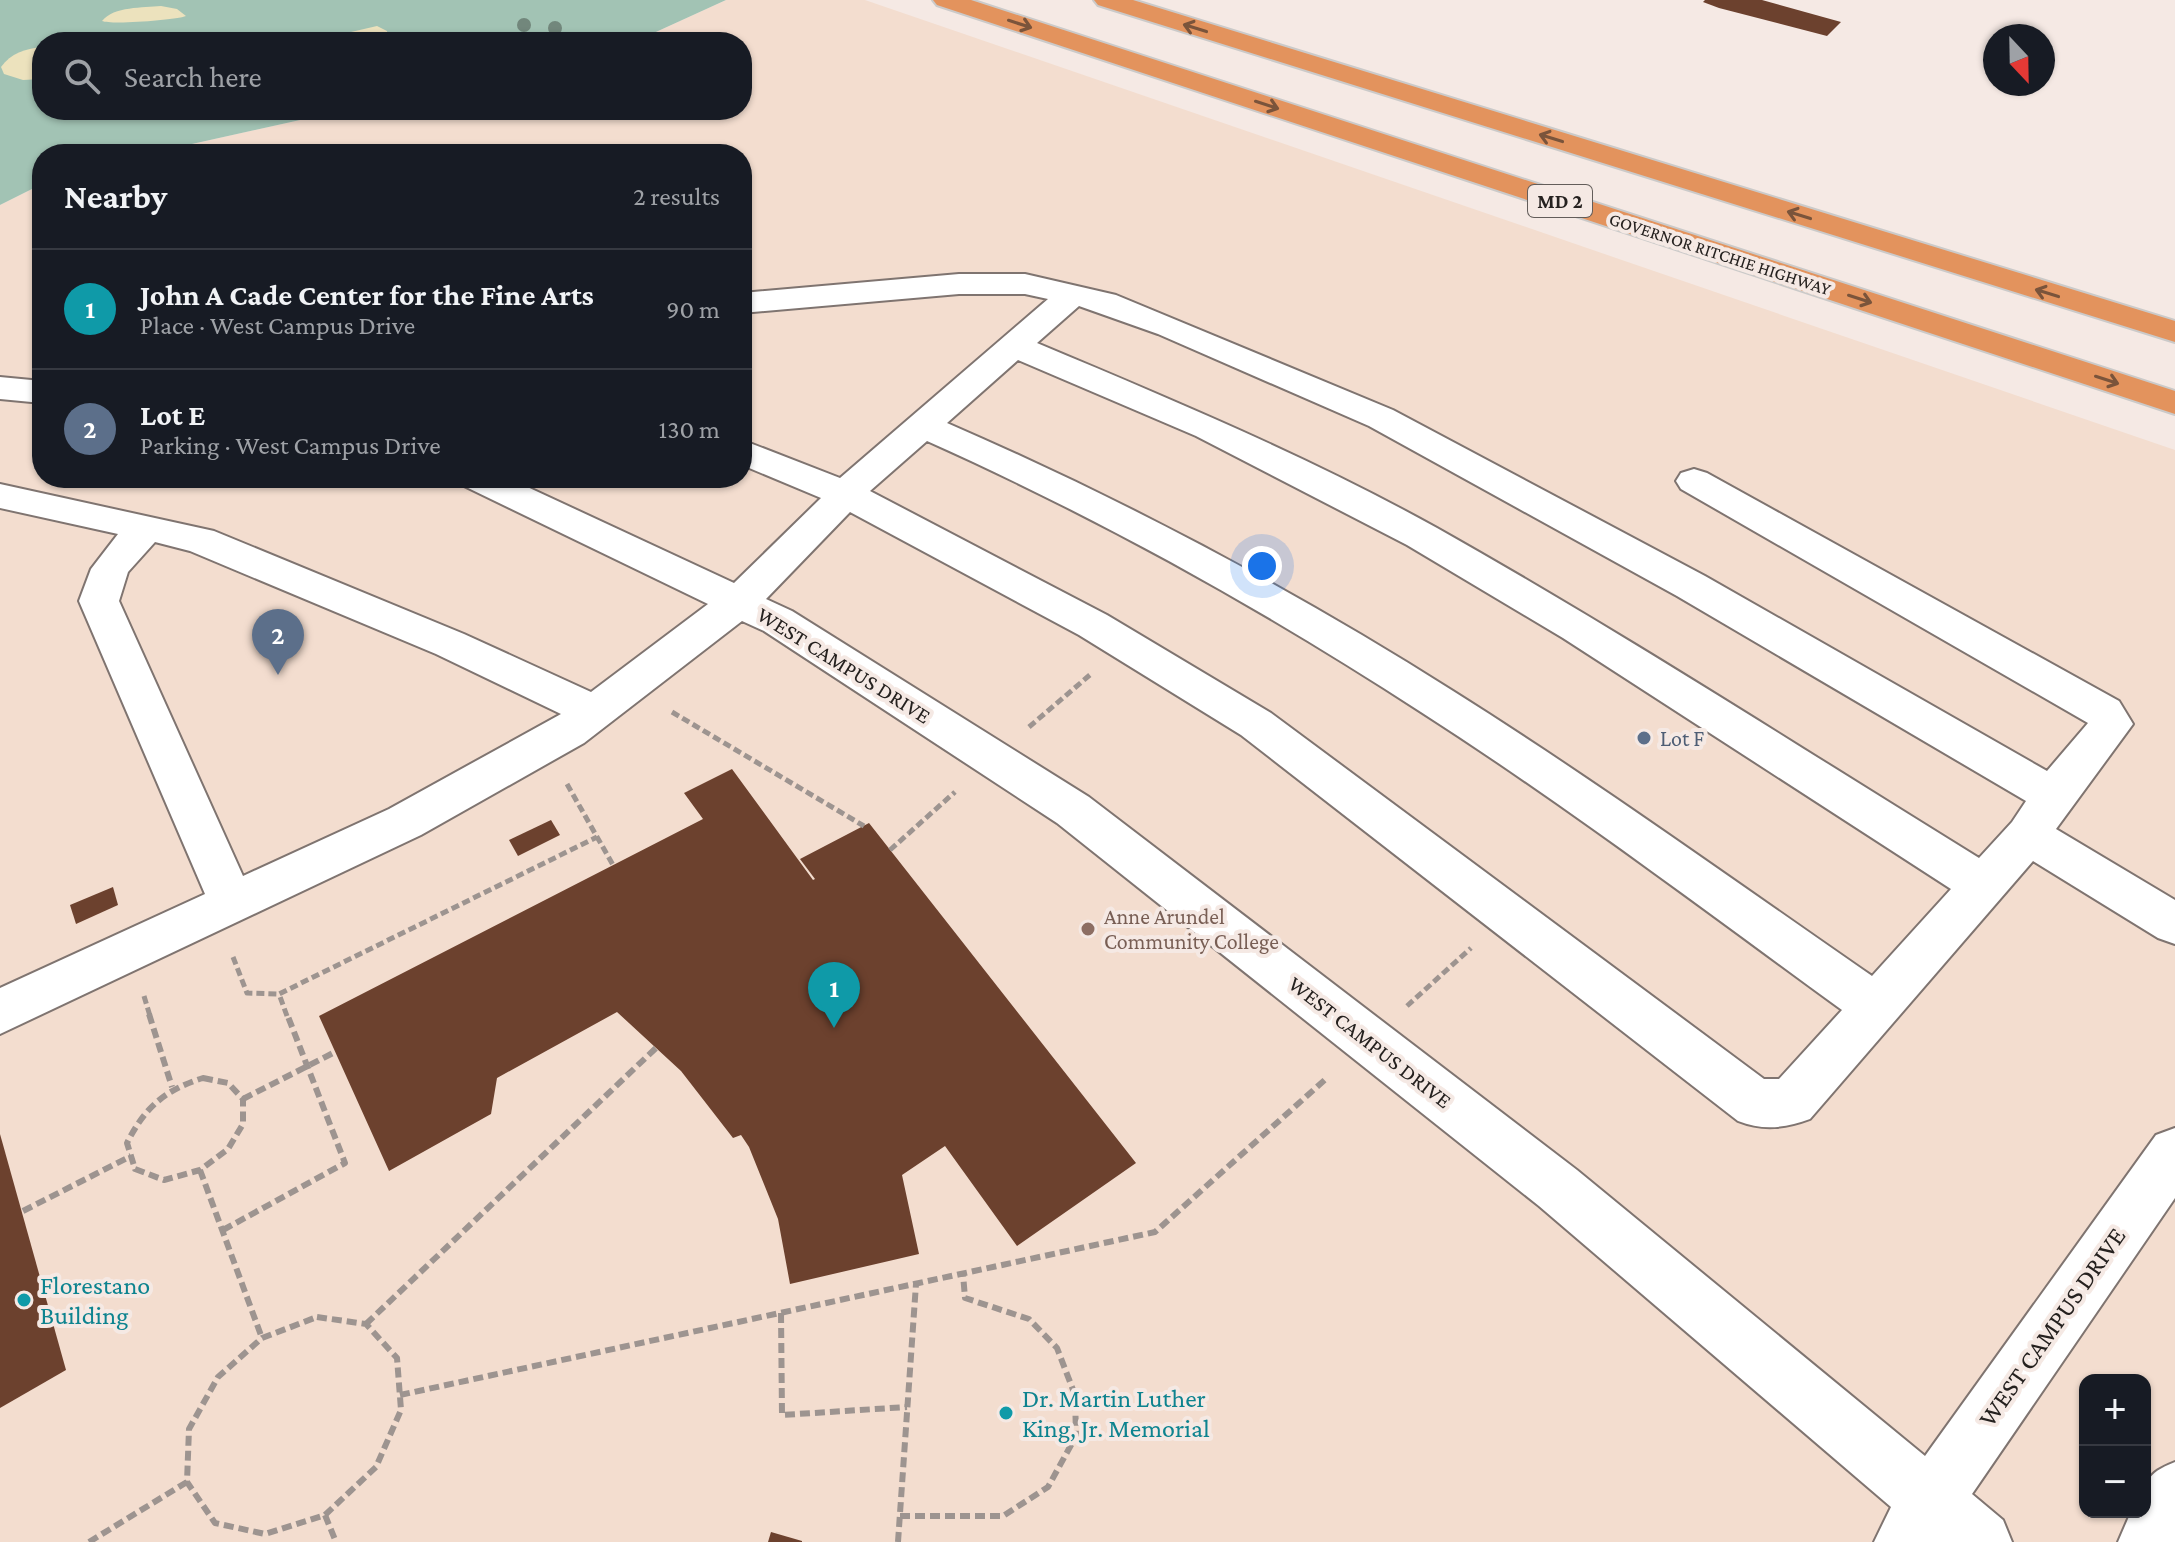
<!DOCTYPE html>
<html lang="en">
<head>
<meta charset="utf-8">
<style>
	:root { --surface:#171b24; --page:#20242c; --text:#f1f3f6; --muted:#9ea1a6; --line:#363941; --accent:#b45309 }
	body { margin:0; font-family:"Crimson Pro",serif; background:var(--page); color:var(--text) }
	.controls { position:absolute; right:24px; bottom:24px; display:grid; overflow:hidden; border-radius:16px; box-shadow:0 2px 6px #0004 }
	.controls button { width:72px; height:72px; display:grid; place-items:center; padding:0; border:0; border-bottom:2px solid var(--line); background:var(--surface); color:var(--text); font:40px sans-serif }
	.compass { position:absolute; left:1983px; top:24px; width:72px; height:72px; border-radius:50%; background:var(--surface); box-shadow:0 2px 6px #0004; rotate:158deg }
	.you { position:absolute; left:1262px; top:566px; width:28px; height:28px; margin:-20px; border:6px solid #fff; border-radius:50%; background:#1a73e8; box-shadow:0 0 0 12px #1a73e833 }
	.badge { display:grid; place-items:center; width:52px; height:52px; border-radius:50%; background:var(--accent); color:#fff; font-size:26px; font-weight:700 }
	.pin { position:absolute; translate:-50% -66px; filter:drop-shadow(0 2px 4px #0008) }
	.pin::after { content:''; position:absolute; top:42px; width:28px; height:24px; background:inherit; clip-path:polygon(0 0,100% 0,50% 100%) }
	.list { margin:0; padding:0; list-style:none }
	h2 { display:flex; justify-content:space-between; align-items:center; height:104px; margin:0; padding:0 32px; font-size:34px }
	h2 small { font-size:26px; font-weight:400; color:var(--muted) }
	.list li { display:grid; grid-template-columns:52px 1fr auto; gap:24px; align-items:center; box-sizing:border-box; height:120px; padding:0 32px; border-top:2px solid var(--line) }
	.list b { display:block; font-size:30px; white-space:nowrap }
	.list p { margin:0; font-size:26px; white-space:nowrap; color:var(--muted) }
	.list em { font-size:26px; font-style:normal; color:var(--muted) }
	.icon { flex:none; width:44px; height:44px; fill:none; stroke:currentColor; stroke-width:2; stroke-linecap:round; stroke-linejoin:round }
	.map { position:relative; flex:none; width:2175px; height:1542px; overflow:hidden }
	.search { position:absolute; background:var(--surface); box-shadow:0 2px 6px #0004; left:32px; top:32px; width:720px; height:88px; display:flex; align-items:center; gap:20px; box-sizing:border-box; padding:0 28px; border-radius:32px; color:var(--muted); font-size:30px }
	.panel { position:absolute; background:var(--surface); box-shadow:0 2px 6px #0004; left:32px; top:144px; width:720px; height:344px; border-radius:32px }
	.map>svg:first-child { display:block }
	.education { fill:#f3ddcf; fill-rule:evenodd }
	.green { fill:#a2c3b4 }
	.sand { fill:#ece2bd }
	.building { fill:#6c412e }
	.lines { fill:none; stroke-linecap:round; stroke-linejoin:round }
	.minor-casing { stroke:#7f7470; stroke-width:4 }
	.highway-casing { stroke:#cbcac9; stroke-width:4 }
	.path-far1 { stroke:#9d9490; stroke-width:5; stroke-dasharray:8 4; stroke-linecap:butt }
	.path { stroke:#9d9490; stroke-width:6; stroke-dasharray:10 5; stroke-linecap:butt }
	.minor { fill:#fff; fill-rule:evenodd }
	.highway { fill:#e3935d; fill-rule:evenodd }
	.tree { fill:#72877c }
	.oneway { stroke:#7a543b }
	.service-dot { fill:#5c6f8a; stroke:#f5e9e4; stroke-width:3 }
	.education-dot { fill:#8d6e63; stroke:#f5e9e4; stroke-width:3 }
	.culture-dot { fill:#0f9aa8; stroke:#f5e9e4; stroke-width:3 }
	.labels { text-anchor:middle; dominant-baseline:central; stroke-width:8; stroke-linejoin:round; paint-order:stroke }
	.far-street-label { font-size:18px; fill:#25211f; stroke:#f5e9e4 }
	.shield { fill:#f5e9e4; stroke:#635d5a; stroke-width:2 }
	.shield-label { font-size:20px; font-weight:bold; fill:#25211f }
	.street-label { font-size:22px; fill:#25211f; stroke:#f5e9e4 }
	.service-label { font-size:22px; fill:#4e5e75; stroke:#f5e9e4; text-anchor:start }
	.education-label { font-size:22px; fill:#785e54; stroke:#f5e9e4; text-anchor:start }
	.near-culture-label { font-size:26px; fill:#0d838f; stroke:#f5e9e4; text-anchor:start }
	.near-street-label { font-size:26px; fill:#25211f; stroke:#f5e9e4 }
</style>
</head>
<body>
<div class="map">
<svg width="2175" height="1542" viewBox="0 0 2175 1542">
	<rect width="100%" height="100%" fill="#f5e9e4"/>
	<path class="education" d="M726,0h139l1310,450v1092h-2175v-1337l42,-21v294h700v-324h-595l198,-44h397v-68h-108zM2085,1380h60v132h-60z"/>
	<path class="green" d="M0,0h726l-92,42h-592v68h303l-198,44h-105v30l-42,21z"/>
	<g class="sand">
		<path d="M161,6l16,3 9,7c-10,4 -74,9 -84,5 12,-15 41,-13 59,-15z"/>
		<path d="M377,26l10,5 1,7 -13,4h-44l20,-10z"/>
		<path d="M42,47v32l-19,1 -19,-6 -3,-7c10,-14 24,-18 41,-20z"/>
	</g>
	<g class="building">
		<path d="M1705,0h57l79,22 -14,14 -108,-28 -16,-6z"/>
		<path d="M732,769l81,111 2,-1 -15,-20 69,-36 267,340 -119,83 -72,-100 -43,29 17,79 -129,30 -12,-65 -29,-72 -8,-12 -8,3 -52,-67 -64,-59 -120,66 -6,36 -102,57 -70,-155 384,-197 -19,-26z"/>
		<path d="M551,820l9,15 -42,21 -9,-16z"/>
		<path d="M113,887l5,18 -42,19 -6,-19z"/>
		<path d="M0,1134l66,236 -66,38z"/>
		<path d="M771,1532l31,9v1h-34z"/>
	</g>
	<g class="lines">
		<defs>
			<g id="minor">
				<path d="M959,274h66l91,21 277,115 312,166 342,195 41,-48 -407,-234 -5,-8 5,-8 13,-4 13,4 412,228 14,23 -77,105 119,71v44l-17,-6 -125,-77 -223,258c-24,9 -47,12 -72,2l-497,-386 -162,-100 -229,-123 -84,87 26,12 297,186 488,373 348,286 231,-321 19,-7v70l-203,296 31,26 9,22h-138l17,-35 -352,-301 -482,-383 -293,-192 -22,-10 -158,122 -163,92 -421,199v-46l205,-94 -126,-293 12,-32 27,-35 -118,-26v-24l214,47 250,103 127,58 117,-88 -244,-118 -5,-8h49l226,105 87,-85 -79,-33v-25l98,38 208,-179 -23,-5h-66l-217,19v-20zM1079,306l79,28 211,92 308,170 349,205 -14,21 -33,36c-180,-111 -357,-226 -542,-330 -128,-71 -264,-128 -400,-185zM1018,360l178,76 211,109 156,93 388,251 -79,87c-139,-96 -276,-195 -419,-285 -161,-102 -331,-192 -506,-268zM927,441c172,77 336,168 494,271 145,93 282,197 421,298l-63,69h-15l-493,-366 -164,-98 -237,-124zM155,542l35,9 246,103 125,60 -172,95 -146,67 -124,-275 9,-29z"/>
				<path d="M0,377l42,4v22l-42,-4z"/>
				<path d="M2175,1462v80h-57l13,-30h14c0,-31 0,-38 30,-50z"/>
			</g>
			<g id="highway">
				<path d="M933,0h38l1204,391v23l-1238,-409z"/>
				<path d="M1094,0h39l1042,321v21l-1077,-337z"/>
			</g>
		</defs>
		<use href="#minor" class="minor-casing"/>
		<use href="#highway" class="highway-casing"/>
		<g class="path-far1">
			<path d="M672,712l192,114"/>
			<path d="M1029,727l62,-53"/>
			<path d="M567,784l46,81"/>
			<path d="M890,850l65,-58"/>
			<path d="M233,957l14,36 32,1"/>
			<path d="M144,996l6,20"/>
			<path d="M1407,1006l64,-58"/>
			<path d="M287,1016l-8,-22 318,-157"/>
		</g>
		<g class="path">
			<path d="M149,1014l23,73"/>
			<path d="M203,1078l25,5 15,16v25l-15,25 -28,21 -36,10 -29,-11 -8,-26c18,-36 38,-53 76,-65z"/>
			<path d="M243,1099l92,-47"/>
			<path d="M200,1170l62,168"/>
			<path d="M23,1211l108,-55"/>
			<path d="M223,1230l122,-67 -58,-149"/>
			<path d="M781,1313l1,102 125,-8"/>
			<path d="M317,1317l49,7 31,34 4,52 -25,57 -51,48 -60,19 -50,-11 -28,-41 2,-53 29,-52 44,-39z"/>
			<path d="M366,1324l291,-277"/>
			<path d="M400,1395l755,-163 173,-155"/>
			<path d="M325,1515l11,27"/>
			<path d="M900,1516h103l45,-29 28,-51 -1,-41 -18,-47 -28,-29 -64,-21 -2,-24"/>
			<path d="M89,1542l98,-60"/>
			<path d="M898,1542l18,-258"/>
		</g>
		<use href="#minor" class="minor"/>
		<use href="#highway" class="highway"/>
	</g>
	<g class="tree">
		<circle cx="524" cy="25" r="7"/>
		<circle cx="555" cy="28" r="7"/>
	</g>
	<defs><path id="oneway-shaft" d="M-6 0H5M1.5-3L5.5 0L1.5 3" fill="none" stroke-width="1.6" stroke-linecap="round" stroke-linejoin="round" transform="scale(2)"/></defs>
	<g class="oneway">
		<use href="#oneway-shaft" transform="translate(1020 24) rotate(18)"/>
		<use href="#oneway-shaft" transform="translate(1195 28) rotate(-163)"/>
		<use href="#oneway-shaft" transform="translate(1267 105) rotate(18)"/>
		<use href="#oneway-shaft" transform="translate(1551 138) rotate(-163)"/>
		<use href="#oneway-shaft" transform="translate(1799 215) rotate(-163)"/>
		<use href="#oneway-shaft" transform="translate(2047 293) rotate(-163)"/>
		<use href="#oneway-shaft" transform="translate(1860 299) rotate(18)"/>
		<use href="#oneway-shaft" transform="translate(2107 380) rotate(18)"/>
	</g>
	<circle class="service-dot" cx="1644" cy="738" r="8"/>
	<circle class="education-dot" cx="1088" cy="929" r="8"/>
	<g class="culture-dot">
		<circle cx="24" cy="1300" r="8"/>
		<circle cx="1006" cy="1413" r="8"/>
	</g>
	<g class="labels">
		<g class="far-street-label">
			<text transform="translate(1720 254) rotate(18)">GOVERNOR RITCHIE HIGHWAY</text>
		</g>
		<rect class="shield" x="1528" y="185" width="64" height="32" rx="6"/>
		<g class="shield-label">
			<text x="1560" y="201">MD 2</text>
		</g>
		<g class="street-label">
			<text transform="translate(844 665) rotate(32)">WEST CAMPUS DRIVE</text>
			<text transform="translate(1370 1042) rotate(38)">WEST CAMPUS DRIVE</text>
		</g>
		<g class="service-label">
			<text x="1660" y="738">Lot F</text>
		</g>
		<g class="education-label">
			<text x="1104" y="916">Anne Arundel<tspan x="1104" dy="25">Community College</tspan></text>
		</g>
		<g class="near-culture-label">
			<text x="40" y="1285">Florestano<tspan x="40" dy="30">Building</tspan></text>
			<text x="1022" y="1398">Dr. Martin Luther<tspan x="1022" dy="30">King, Jr. Memorial</tspan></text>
		</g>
		<g class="near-street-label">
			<text transform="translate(2052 1327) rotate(-55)">WEST CAMPUS DRIVE</text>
		</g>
	</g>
</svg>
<div class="controls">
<button>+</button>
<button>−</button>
</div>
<svg class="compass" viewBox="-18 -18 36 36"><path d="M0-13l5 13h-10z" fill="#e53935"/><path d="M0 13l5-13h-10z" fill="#9ea1a6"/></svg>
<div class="you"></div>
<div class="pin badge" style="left:834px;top:1028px;background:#0f9aa8">1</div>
<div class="pin badge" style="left:278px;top:675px;background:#5c6f8a">2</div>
<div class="search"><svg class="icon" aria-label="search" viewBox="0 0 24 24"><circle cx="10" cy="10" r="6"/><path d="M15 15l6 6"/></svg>Search here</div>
<section class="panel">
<h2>Nearby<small>2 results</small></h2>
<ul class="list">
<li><span class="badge" style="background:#0f9aa8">1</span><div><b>John A Cade Center for the Fine Arts</b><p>Place · West Campus Drive</p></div><em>90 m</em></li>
<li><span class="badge" style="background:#5c6f8a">2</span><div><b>Lot E</b><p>Parking · West Campus Drive</p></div><em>130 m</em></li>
</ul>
</section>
</div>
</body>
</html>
